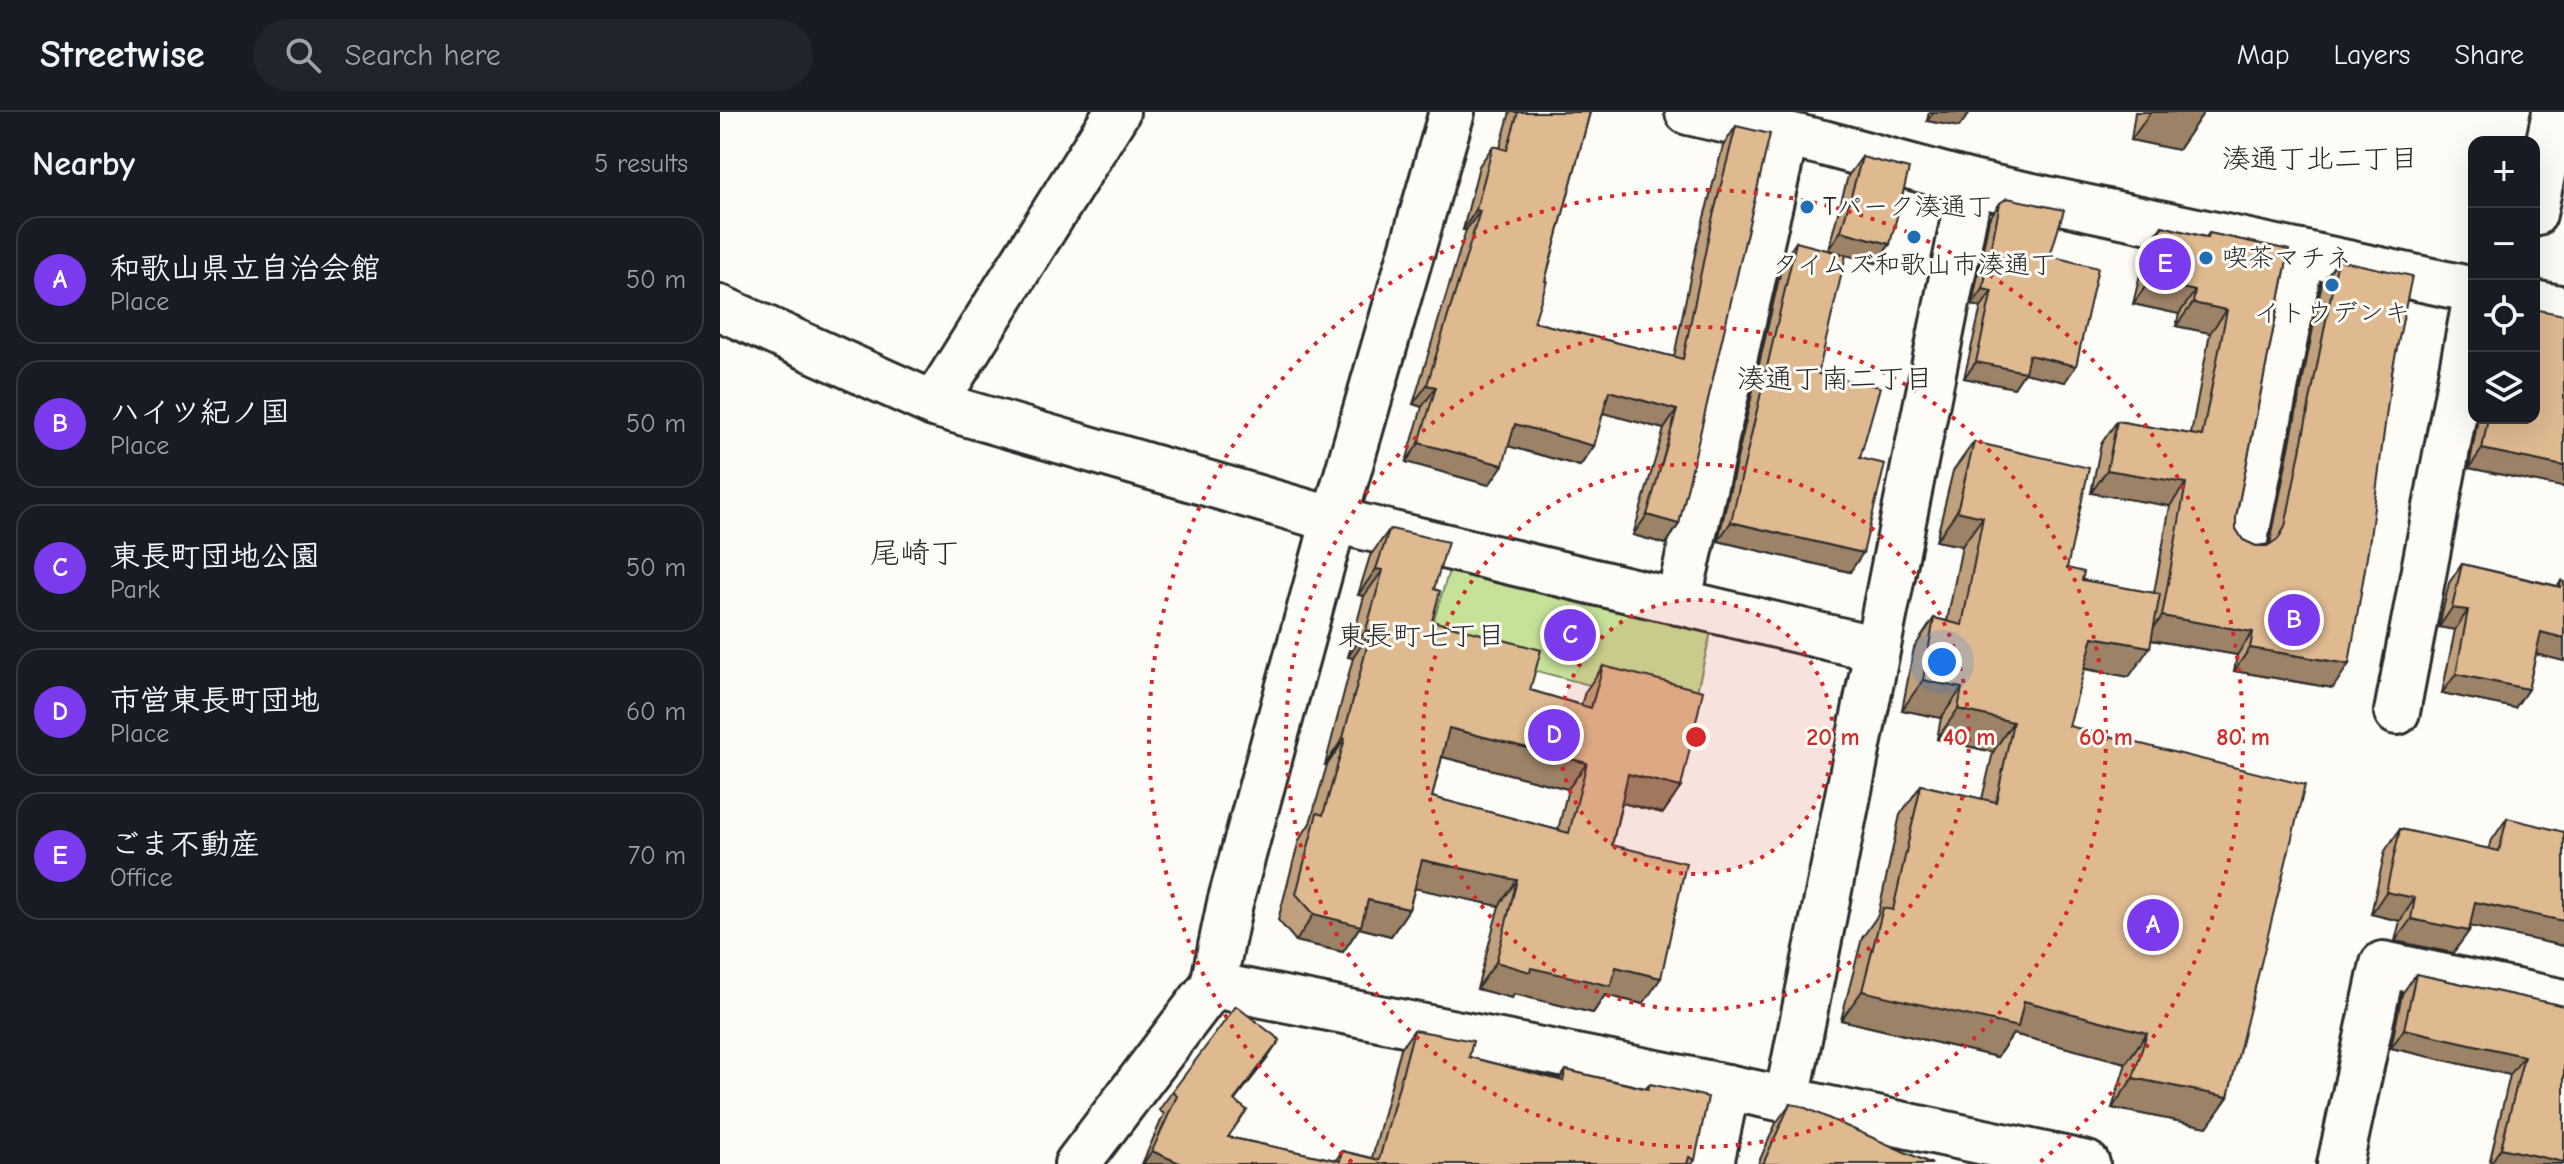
<!DOCTYPE html>
<html lang="en">
<head>
<meta charset="utf-8">
<style>
	:root { --surface:#171b24; --page:#20242c; --text:#f1f3f6; --muted:#9ea1a6; --line:#363941; --accent:#7c3aed }
	body { margin:0; font-family:"Comic Neue","Klee One",sans-serif; background:var(--page); color:var(--text) }
	.controls { position:absolute; right:24px; top:24px; display:grid; overflow:hidden; border-radius:16px; box-shadow:0 8px 32px #0002 }
	.controls button { width:72px; height:72px; display:grid; place-items:center; padding:0; border:0; border-bottom:2px solid var(--line); background:var(--surface); color:var(--text); font:40px sans-serif }
	.you { position:absolute; left:1222px; top:550px; width:28px; height:28px; margin:-20px; border:6px solid #fff; border-radius:50%; background:#1a73e8; box-shadow:0 0 0 12px #1a73e833 }
	.badge { display:grid; place-items:center; width:52px; height:52px; border-radius:50%; background:var(--accent); color:#fff; font-size:26px; font-weight:700 }
	.pin { position:absolute; translate:-50% -50%; border:4px solid #fff; box-shadow:0 2px 8px #0006 }
	.list { margin:0; padding:0; list-style:none }
	h2 { display:flex; justify-content:space-between; align-items:center; height:104px; margin:0; padding:0 32px; font-size:34px }
	h2 small { font-size:26px; font-weight:400; color:var(--muted) }
	.list li { display:grid; grid-template-columns:52px 1fr auto; gap:24px; align-items:center; box-sizing:border-box; height:128px; margin:0 16px 16px; padding:0 16px; border:2px solid var(--line); border-radius:24px }
	.list b { display:block; font-size:30px; white-space:nowrap }
	.list p { margin:0; font-size:26px; white-space:nowrap; color:var(--muted) }
	.list em { font-size:26px; font-style:normal; color:var(--muted) }
	.icon { flex:none; width:44px; height:44px; fill:none; stroke:currentColor; stroke-width:2; stroke-linecap:round; stroke-linejoin:round }
	.map { position:relative; flex:none; width:1844px; height:1052px; overflow:hidden }
	header { display:flex; align-items:center; gap:48px; box-sizing:border-box; height:112px; padding:0 40px; background:var(--surface); border-bottom:2px solid var(--line) }
	header strong { font-size:38px }
	nav { display:flex; gap:44px; margin-inline-start:auto; font-size:28px }
	.search { width:560px; height:72px; background:var(--page); display:flex; align-items:center; gap:20px; box-sizing:border-box; padding:0 28px; border-radius:44px; color:var(--muted); font-size:30px }
	main { display:flex }
	aside { flex:1; background:var(--surface) }
	.map>svg:first-child { display:block }
	.green { fill:#c6e299; stroke:#788662; stroke-width:2 }
	.lines { fill:none; stroke-linecap:round; stroke-linejoin:round }
	.minor-casing { stroke:#2b2b2b; stroke-width:50 }
	.minor { stroke:#fdfcf7; stroke-width:44 }
	.wall { fill:#c0a07d; stroke:#2b2b2b; stroke-width:2; fill-rule:evenodd }
	.shaded-wall { fill:#9c8266; stroke:#2b2b2b; stroke-width:2 }
	.building { fill:#dfba91; stroke:#2b2b2b; stroke-width:2; fill-rule:evenodd }
	.ring { fill:none; stroke:#d62828; stroke-width:4; stroke-dasharray:4 8 }
	.poi-dot { fill:#1f6fb2; stroke:#fdfcf7; stroke-width:3 }
	.labels { text-anchor:middle; dominant-baseline:central; stroke-width:6; stroke-linejoin:round; paint-order:stroke }
	.poi-label { font-size:26px; fill:#2b2b2b; stroke:#fdfcf7; text-anchor:start }
	.neighbourhood-label { font-size:28px; fill:#2b2b2b; stroke:#fdfcf7 }
	.quarter-label { font-size:30px; fill:#2b2b2b; stroke:#fdfcf7 }
	.centre { fill:#d62828; stroke:#fdfcf7; stroke-width:4 }
	.ring-label { font-size:24px; text-anchor:middle; font-weight:bold; fill:#d62828; stroke:#fdfcf7; stroke-width:6; stroke-linejoin:round; paint-order:stroke }
</style>
</head>
<body>
<header>
<strong>Streetwise</strong>
<div class="search"><svg class="icon" aria-label="search" viewBox="0 0 24 24"><circle cx="10" cy="10" r="6"/><path d="M15 15l6 6"/></svg>Search here</div>
<nav><a>Map</a><a>Layers</a><a>Share</a></nav>
</header>
<main>
<aside>
<h2>Nearby<small>5 results</small></h2>
<ul class="list">
<li><span class="badge">A</span><div><b>和歌山県立自治会館</b><p>Place</p></div><em>50 m</em></li>
<li><span class="badge">B</span><div><b>ハイツ紀ノ国</b><p>Place</p></div><em>50 m</em></li>
<li><span class="badge">C</span><div><b>東長町団地公園</b><p>Park</p></div><em>50 m</em></li>
<li><span class="badge">D</span><div><b>市営東長町団地</b><p>Place</p></div><em>60 m</em></li>
<li><span class="badge">E</span><div><b>ごま不動産</b><p>Office</p></div><em>70 m</em></li>
</ul>
</aside>
<div class="map">
<svg width="1844" height="1052" viewBox="0 0 1844 1052">
	<rect width="100%" height="100%" fill="#fdfcf7"/>
	<filter id="ink" filterUnits="userSpaceOnUse"><feTurbulence type="fractalNoise" baseFrequency=".0125" numOctaves="2"/><feDisplacementMap in="SourceGraphic" scale="16" xChannelSelector="R" yChannelSelector="G"/><feConvolveMatrix kernelMatrix="1 2 1 2 8 2 1 2 1" color-interpolation-filters="sRGB"/></filter>
	<g filter="url(#ink)">
		<path class="green" d="M732,449l260,67 -20,84 -265,-70z"/>
		<g class="lines">
			<defs>
				<g id="minor">
					<path d="M968,0l135,31 148,40 503,107"/>
					<path d="M1814,102l21,-102"/>
					<path d="M1814,191l30,6"/>
					<path d="M0,196l214,96 400,116 543,129"/>
					<path d="M214,292l183,-292"/>
					<path d="M1524,433l58,-292"/>
					<path d="M958,490l108,-467"/>
					<path d="M1677,600l77,-405"/>
					<path d="M493,873l514,102 360,77"/>
					<path d="M1067,987l184,-916"/>
					<path d="M357,1052l136,-179 17,-82 104,-383 118,-408"/>
					<path d="M991,1052l16,-77"/>
					<path d="M1620,1052l43,-200 181,38"/>
				</g>
			</defs>
			<use href="#minor" class="minor-casing"/>
			<use href="#minor" class="minor"/>
		</g>
		<g class="wall">
			<path d="M790,0h80l-56,210 140,35 23,-113 26,-98 13,-20 -57,398 -13,20 -33,-9 31,-106 -61,-16 -9,33 -14,20 -72,-20 -19,39 -83,-23 16,-55 -9,-3 53,-174h-3l16,-64 14,-20 7,2z"/>
			<path d="M1209,0h41l-11,15 -32,-6z"/>
			<path d="M1415,0h69l-26,38 -47,-10z"/>
			<path d="M1142,45l28,87 -14,19 -48,-13 20,-74z"/>
			<path d="M1280,91l50,53 15,126 -41,-9 -10,15 -50,-10 17,-71 -9,-2 17,-86z"/>
			<path d="M1442,114l44,11 3,-4 80,17 -53,267v12l7,11 13,6 14,-2 52,-261 16,-23 54,112 -59,316 -99,-17 3,-16 -86,-15 -22,37 -45,-8 -15,57 159,371 -21,30 -95,-19 14,-45 -113,-29 -16,23 -156,-37 21,-82 16,-23 22,-100 21,-30 61,14 11,-47 -56,-13 4,-21 -39,-8 12,-62 20,-30 13,3 15,-75 -26,-5 17,-70 21,-29 93,126 15,12 72,13 16,-87 -79,-13 10,-49 16,-23 74,13 19,-101 -34,-7 3,-12 -46,-10 13,-55z"/>
			<path d="M1076,130l22,132 42,84 -10,114 -132,-31 65,-280z"/>
			<path d="M1758,306h56l28,69 -93,-19z"/>
			<path d="M669,418l45,59 -2,32 98,69 51,15 4,-13 18,-26 78,121 -18,26 -41,-10 -10,42 31,159 -38,-9 -12,18 -79,-19 -2,4 -35,-9 22,-83 -84,-18 -6,21 -18,27 -32,-8 -16,24 -47,-11 -18,-21 21,-80 11,-17 17,-58h-2l28,-107 -5,-1 16,-61 -6,-1 12,-39zM722,645l126,32 -10,41 -126,-33z"/>
			<path d="M1742,452l96,22 3,-5 3,80 -28,-7 -8,35 -13,19 -73,-15 13,-63 -16,-3 10,-44z"/>
			<path d="M1787,706l57,128 -94,-20 -1,5 -16,22 -58,-12 5,-20 -29,-7 14,-63 15,-22 89,20 3,-9z"/>
			<path d="M1696,862l148,32v158h-75l21,-89 -119,-27 11,-54z"/>
			<path d="M694,918l55,27 90,23 7,-10 80,18 4,-4 45,76 -3,4h-550l22,-50 -5,-4 13,-18 95,-33 -32,41 -7,37 108,23 6,-9 30,7 29,-110z"/>
			<path d="M1070,992l142,60h-174l18,-41z"/>
		</g>
		<g class="shaded-wall">
			<path d="M1214,0h36l-11,15 -32,-6z"/>
			<path d="M1431,0h53l-26,38 -47,-10z"/>
			<path d="M756,98l4,1 -14,19h-3z"/>
			<path d="M1121,119l49,13 -14,19 -48,-13z"/>
			<path d="M1430,168l45,11 -16,23 -46,-10z"/>
			<path d="M1263,177l9,2 -11,16 -9,-2z"/>
			<path d="M1473,191l34,7 -17,23 -34,-7z"/>
			<path d="M1309,243l47,11 -11,16 -41,-9 -10,15 -50,-10 12,-16z"/>
			<path d="M707,273l9,2 -14,20 -9,-3z"/>
			<path d="M889,279l68,19 -13,19 -69,-18z"/>
			<path d="M795,312l79,22 -14,20 -79,-22z"/>
			<path d="M699,331l84,22 -14,20 -83,-23z"/>
			<path d="M1762,337l82,17v19l-2,2 -93,-19z"/>
			<path d="M1387,358l79,13 -16,23 -79,-13z"/>
			<path d="M1237,399l26,6 -21,29 -26,-5z"/>
			<path d="M927,403l32,9 -13,20 -33,-9z"/>
			<path d="M1011,410l132,31 -13,19 -132,-31z"/>
			<path d="M656,457l7,1 -19,26 -6,-1z"/>
			<path d="M1732,496l16,2 -13,20 -16,-3z"/>
			<path d="M1442,504l91,16 -16,23 -91,-16z"/>
			<path d="M646,518l5,1 -18,27 -5,-1z"/>
			<path d="M1821,520l23,6v23l-36,-9z"/>
			<path d="M1373,525l57,10 -21,30 -57,-11z"/>
			<path d="M1530,536l99,16 -16,24 -99,-17z"/>
			<path d="M1736,562l72,15 -13,19 -73,-15z"/>
			<path d="M1203,568l39,8 -21,30 -39,-8z"/>
			<path d="M1238,597l55,13 -20,30 -56,-13z"/>
			<path d="M729,616l138,35 -19,26 -137,-35z"/>
			<path d="M623,626l2,1 -18,26h-2z"/>
			<path d="M908,662l53,13 -18,26 -53,-13z"/>
			<path d="M702,748l95,20 -18,26 -95,-20z"/>
			<path d="M1666,780l29,6 -15,23 -29,-7z"/>
			<path d="M648,788l41,9 -18,27 -32,-8 -16,24 -47,-11 18,-27z"/>
			<path d="M1755,790l89,19v25l-104,-22z"/>
			<path d="M1691,807l58,12 -16,22 -58,-12z"/>
			<path d="M776,850l35,6 85,-1 45,11 -18,26 -38,-9 -12,18 -79,-19 -2,4 -35,-9z"/>
			<path d="M1142,879l162,10 123,32 -21,30 -113,-29 -16,23 -156,-37z"/>
			<path d="M1684,917l120,27 -14,19 -119,-27z"/>
			<path d="M560,928l-13,19 -46,59 13,-18z"/>
			<path d="M1413,966l95,19 -21,30 -95,-19z"/>
			<path d="M1781,1036l63,14v2h-74z"/>
			<path d="M432,1039l30,13h-39z"/>
		</g>
		<g class="building">
			<path d="M798,0h72l-45,169h2l-13,41 149,37 28,-135 25,-98 34,8 -91,390 -32,-9 30,-105 -68,-19 -15,55 -79,-22 -12,41 -84,-22 17,-56 -9,-2 53,-174 -4,-1 17,-64 14,4z"/>
			<path d="M1142,45l47,12 -19,75 -49,-13z"/>
			<path d="M1287,86l57,12 -14,46 48,12 -22,98 -47,-11 -4,17 -49,-10 16,-71 -9,-2 17,-86z"/>
			<path d="M1442,114l46,12 1,-5 80,17 -53,267v12l7,11 13,6h11l11,-7 7,-12 53,-267 74,16 -20,96 -23,173 -20,119 -99,-16 3,-16 -91,-16 24,-133 -79,-13 10,-49 85,15 25,-126 -34,-7 2,-12 -45,-11z"/>
			<path d="M1076,130l50,13 -28,119 62,13 -20,71 25,6 -22,89 -132,-31z"/>
			<path d="M1814,197l30,6v151l-82,-17 6,-31h46z"/>
			<path d="M1254,330l115,26 -22,100 17,4 -2,8 78,14 -10,53 -57,-10 -24,89 236,59 -77,312 -95,-19 14,-45 -123,-32 -6,26 -156,-36 21,-83 10,2 28,-125 75,17 17,-80 -55,-13 4,-21 -39,-8 11,-62 28,7 21,-108 -26,-6z"/>
			<path d="M671,417l57,13 -14,47 6,2 -8,30 109,29 -11,40 61,18 12,-42 100,25 -22,96 -53,-13 -16,71 74,18 -25,115 -45,-11 -5,19 -80,-18 -1,4 -34,-10 21,-82 -95,-20 -13,49 -41,-9 -7,26 -47,-12 -18,-20 21,-81 6,2 22,-76 -2,-1 28,-107 -5,-1 17,-60 -7,-1 13,-39zM729,616l138,35 -18,70 -137,-36z"/>
			<path d="M1742,452l98,23 1,-6 3,1v56l-23,-6 -13,57 -72,-15 12,-64 -16,-2z"/>
			<path d="M1787,706l57,14v89l-89,-19 -6,29 -58,-12 4,-21 -29,-6 14,-63 99,22z"/>
			<path d="M1696,862l148,32v156l-63,-14 23,-92 -120,-27z"/>
			<path d="M516,894l44,34 -46,60 13,10 -19,27 112,24 2,-10 37,9 35,-130 59,11 -4,16 94,24 3,-11 82,19 2,-5 58,13 -13,63 -6,-3 -2,7h-505l-30,-13 25,-55 -5,-4z"/>
			<path d="M1070,992l11,2 131,58h-169z"/>
		</g>
	</g>
	<circle cx="976" cy="625" r="137" fill="#d62828" fill-opacity=".12"/>
	<g class="ring">
		<circle cx="976" cy="625" r="137"/>
		<circle cx="976" cy="625" r="273"/>
		<circle cx="976" cy="625" r="410"/>
		<path d="M632 1050A547 547 0 1 1 1320 1050"/>
	</g>
	<g class="poi-dot">
		<circle cx="1087" cy="95" r="8"/>
		<circle cx="1194" cy="125" r="8"/>
		<circle cx="1486" cy="146" r="8"/>
		<circle cx="1612" cy="173" r="8"/>
	</g>
	<g class="labels">
		<g class="poi-label">
			<text x="1103" y="95">Tパーク湊通丁</text>
			<text x="1502" y="146">喫茶マチネ</text>
			<text x="1194" y="153" text-anchor="middle">タイムズ和歌山市湊通丁</text>
			<text x="1612" y="201" text-anchor="middle">イトウデンキ</text>
		</g>
		<g class="neighbourhood-label">
			<text x="1600" y="47">湊通丁北二丁目</text>
			<text x="1115" y="267">湊通丁南二丁目</text>
			<text x="701" y="524">東長町七丁目</text>
		</g>
		<g class="quarter-label">
			<text x="195" y="441">尾崎丁</text>
		</g>
	</g>
	<circle cx="976" cy="625" r="12" class="centre"/>
	<g class="ring-label">
		<text x="1113" y="633">20 m</text>
		<text x="1249" y="633">40 m</text>
		<text x="1386" y="633">60 m</text>
		<text x="1523" y="633">80 m</text>
	</g>
</svg>
<div class="controls">
<button>+</button>
<button>−</button>
<button><svg class="icon" aria-label="locate" viewBox="0 0 24 24"><circle cx="12" cy="12" r="6"/><path d="M12 2v4M12 18v4M2 12h4M18 12h4"/></svg></button>
<button><svg class="icon" aria-label="layers" viewBox="0 0 24 24"><path d="M12 4l9 5-9 5-9-5zM3 14l9 5 9-5"/></svg></button>
</div>
<div class="you"></div>
<div class="pin badge" style="left:1433px;top:813px">A</div>
<div class="pin badge" style="left:1574px;top:508px">B</div>
<div class="pin badge" style="left:850px;top:523px">C</div>
<div class="pin badge" style="left:834px;top:623px">D</div>
<div class="pin badge" style="left:1445px;top:152px">E</div>
</div>
</main>
</body>
</html>
